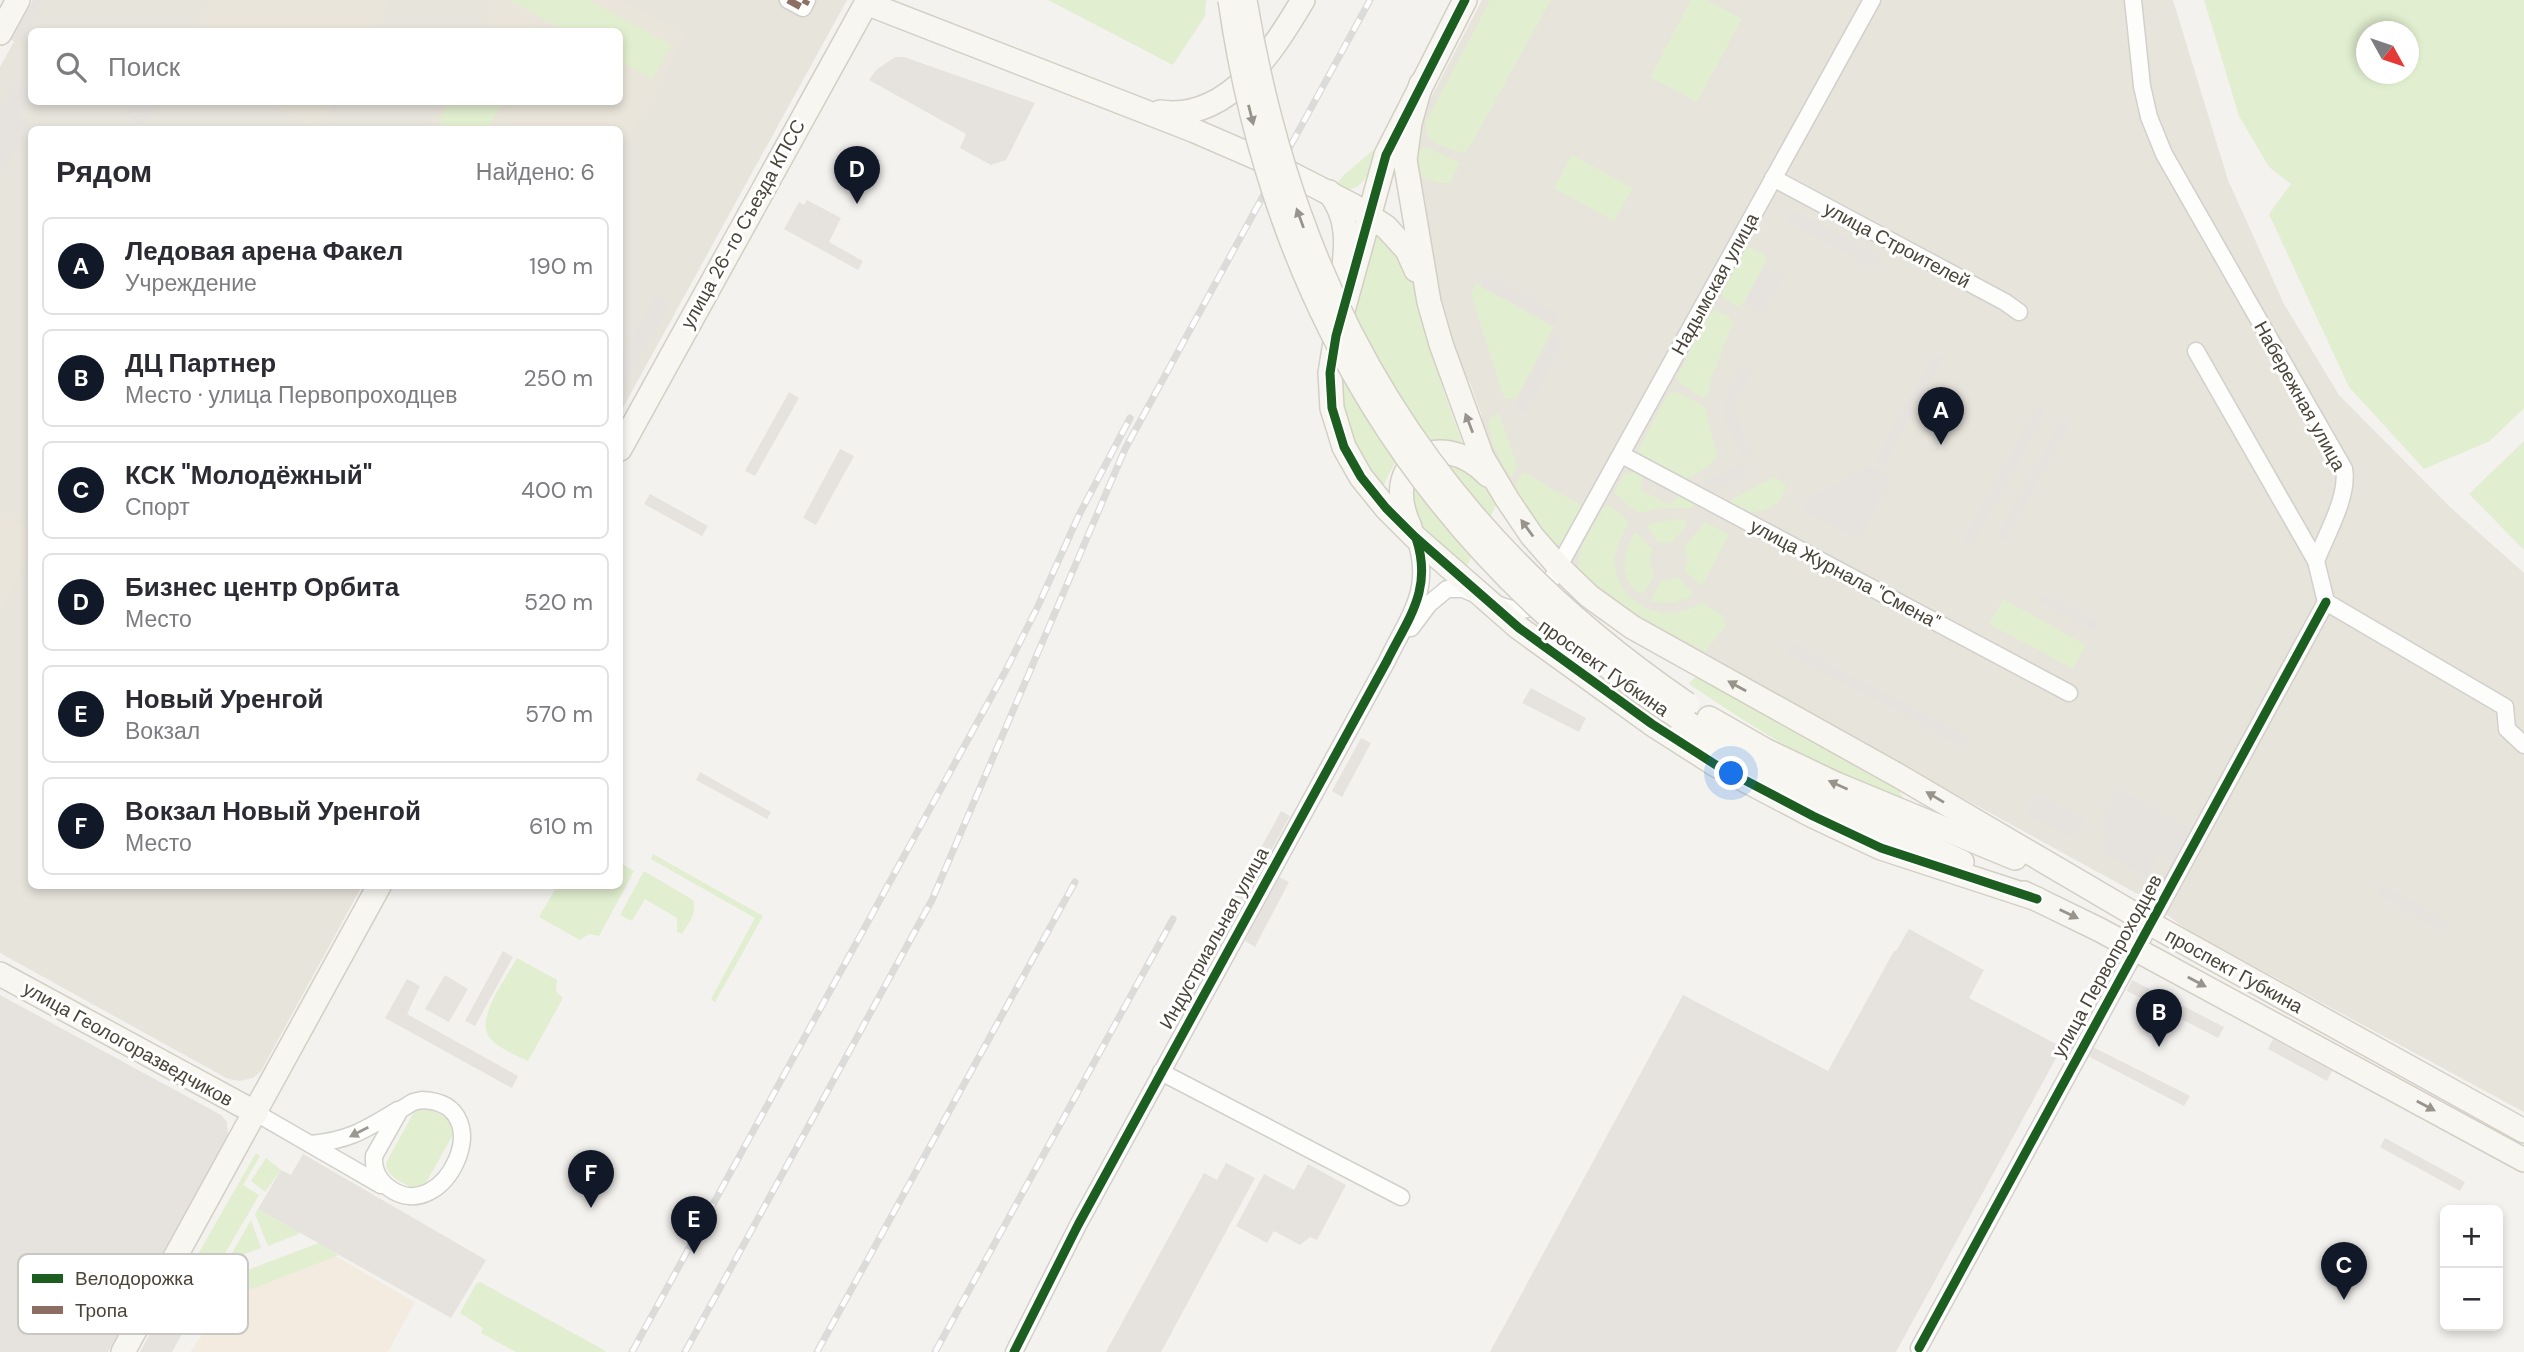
<!DOCTYPE html>
<html lang="ru">
<head>
<meta charset="utf-8">
<style>
	:root { --surface:#fff; --page:#f7f7f7; --text:#2b2b33; --muted:#7c7c81; --line:#e1e1e2; --accent:#111827 }
	body { margin:0; font-family:"DM Sans",sans-serif; background:var(--page); color:var(--text) }
	.controls { position:absolute; right:21px; bottom:21px; display:grid; overflow:hidden; border-radius:10px; box-shadow:0 4px 10px #0003 }
	.controls button { width:63px; height:63px; display:grid; place-items:center; padding:0; border:0; border-bottom:2px solid var(--line); background:var(--surface); color:var(--text); font:35px sans-serif }
	.compass { position:absolute; left:2356px; top:21px; width:63px; height:63px; border-radius:50%; background:var(--surface); box-shadow:0 4px 10px #0003; rotate:130deg }
	.you { position:absolute; left:1732px; top:774px; width:24px; height:24px; margin:-18px; border:5px solid #fff; border-radius:50%; background:#1a73e8; box-shadow:0 0 0 10px #1a73e833 }
	.badge { display:grid; place-items:center; width:46px; height:46px; border-radius:50%; background:var(--accent); color:#fff; font-size:23px; font-weight:700 }
	.pin { position:absolute; translate:-50% -58px; filter:drop-shadow(0 2px 4px #0008) }
	.pin::after { content:''; position:absolute; top:37px; width:24px; height:21px; background:inherit; clip-path:polygon(0 0,100% 0,50% 100%) }
	.list { margin:0; padding:0; list-style:none }
	h2 { display:flex; justify-content:space-between; align-items:center; height:91px; margin:0; padding:0 28px; font-size:30px }
	h2 small { font-size:23px; font-weight:400; color:var(--muted) }
	.list li { display:grid; grid-template-columns:46px 1fr auto; gap:21px; align-items:center; box-sizing:border-box; height:98px; margin:0 14px 14px; padding:0 14px; border:2px solid var(--line); border-radius:10px }
	.list b { display:block; font-size:26px; white-space:nowrap }
	.list p { margin:0; font-size:23px; white-space:nowrap; color:var(--muted) }
	.list em { font-size:23px; font-style:normal; color:var(--muted) }
	.icon { flex:none; width:38px; height:38px; fill:none; stroke:currentColor; stroke-width:2; stroke-linecap:round; stroke-linejoin:round }
	.map { position:relative; flex:none; width:2524px; height:1352px; overflow:hidden }
	.search { position:absolute; background:var(--surface); box-shadow:0 4px 10px #0003; left:28px; top:28px; width:595px; height:77px; display:flex; align-items:center; gap:18px; box-sizing:border-box; padding:0 24px; border-radius:10px; color:var(--muted); font-size:26px }
	.panel { position:absolute; background:var(--surface); box-shadow:0 4px 10px #0003; left:28px; top:126px; width:595px; height:763px; border-radius:10px }
	.map>svg:first-child { display:block }
	.residential { fill:#e7e4dc; fill-rule:evenodd }
	.commercial { fill:#f3ebdf }
	.industrial { fill:#e6e2de }
	.education { fill:#eae5da }
	.green { fill:#e1eecf; fill-rule:evenodd }
	.parking { fill:#e6e3df }
	.lines { fill:none; stroke-linecap:round; stroke-linejoin:round }
	.street-casing { stroke:#d2d0cb; stroke-width:19 }
	.secondary-casing { stroke:#d3cfc5; stroke-width:26 }
	.street { stroke:#fdfdfc; stroke-width:16 }
	.secondary { stroke:#f7f6f1; stroke-width:23 }
	.rail-casing { stroke:#dbdbda; stroke-width:7 }
	.rail { stroke:#fff; stroke-width:4.5; stroke-dasharray:13; stroke-linecap:butt }
	.secondary-bridge-casing { stroke:#d3cfc5; stroke-width:26; stroke-linecap:butt }
	.secondary-bridge { stroke:#f7f6f1; stroke-width:23 }
	.quiet { stroke:#8d6e63; stroke-width:7; stroke-dasharray:14 7; stroke-linecap:butt }
	.cycleway-casing { stroke:#fff; stroke-width:13 }
	.cycleway { stroke:#1b5e20; stroke-width:9 }
	.oneway { fill:#98948c }
	.oneway2 { fill:#9b9791 }
	.labels { text-anchor:middle; dominant-baseline:central; stroke-width:6; stroke-linejoin:round; paint-order:stroke }
	.street-label { font-size:19px; fill:#4b4439; stroke:#fff }
	.key { fill:#fff; stroke:#c9c7c4; stroke-width:2 }
	.key-label { font-size:19px; fill:#4b4439 }
</style>
</head>
<body>
<div class="map">
<svg width="2524" height="1352" viewBox="0 0 2524 1352">
	<rect width="100%" height="100%" fill="#f4f2ee"/>
	<g class="residential">
		<path d="M37,0h810l-227,413v-283h-588v756h330l-101,185 -8,7 -13,3 -12,-2 -228,-126v-886zM32,32h588v70h-588z"/>
		<path d="M1482,0h691l55,180 56,124 55,91 110,111 75,67v539l-337,-182 -42,-32 -485,-266 -39,-24 -64,-57 -32,-40 -29,-52 -10,-23 -5,-22 -11,-31 -13,-21 -16,-57 -26,-135v-22l10,-39z"/>
	</g>
	<path class="commercial" d="M335,1256l80,46 -27,50h-198l39,-54z"/>
	<g class="industrial">
		<path d="M1909,929l75,41 -15,28 93,49 -166,305h-406l193,-357 145,76 66,-120h2z"/>
		<path d="M0,995l221,120 6,7 1,13 -4,8 -116,209h-108z"/>
		<path d="M1226,1163l29,15 -94,174h-55l98,-179 13,7z"/>
	</g>
	<g class="education">
		<path d="M213,0h177l-18,31 -175,1z"/>
		<path d="M497,0h125l61,33 1,4 -64,118v-25h-193l15,-28h178v-70l-140,-1z"/>
		<path d="M266,102h68l-15,28z"/>
		<path d="M0,512l26,14 6,8 -3,25 -29,54z"/>
	</g>
	<g class="green">
		<path d="M509,0h80l82,45 -19,34 -32,-18v-29l-54,-1z"/>
		<path d="M1048,0h158l-1,16 -32,49z"/>
		<path d="M1490,0h61l-79,143 -7,9h-5c-16,-5 -38,-10 -34,-30z"/>
		<path d="M1691,0h16l35,19 -45,83 -47,-25z"/>
		<path d="M2204,0h320v408l-34,33 -66,28 -75,-82 -80,-173 22,-30 -22,-17 -30,-51zM2366,32h42v42h-42z"/>
		<path d="M449,102h54l-15,27h-36l-14,-7z"/>
		<path d="M1421,147l7,1 32,15 -10,20h-10l-19,-6 -3,-24z"/>
		<path d="M1372,151h4l1,2c-7,17 -12,37 -33,37l-8,-5 7,-9z"/>
		<path d="M1572,155l61,33 -19,33 -60,-33z"/>
		<path d="M1376,236c38,15 53,104 63,141 7,23 16,45 24,68l-50,4 -19,15 -12,25 -25,-37 -11,-30 -7,-43 32,-142z"/>
		<path d="M1747,246l19,10 1,3 -23,43 -6,5 -13,-8 -3,-6z"/>
		<path d="M1476,284l78,43 -38,72 -12,-1 -33,-104z"/>
		<path d="M1714,310l15,7 4,6 -21,53 -4,20 -3,2 -25,-14 -3,-8 31,-60z"/>
		<path d="M1671,392l8,1 26,14 12,49c-6,12 -23,20 -36,24l-41,-23 -2,-6 27,-52z"/>
		<path d="M1496,414h3l17,47 1,5 -6,12c-10,-14 -23,-40 -22,-58z"/>
		<path d="M2524,441v109l-55,-56z"/>
		<path d="M1449,464c20,7 37,21 48,39l-31,65c-19,-17 -73,-53 -50,-84 5,-7 14,-13 20,-19z"/>
		<path d="M1524,472l58,34 -22,39 -4,1 -8,-5 -31,-48c-3,-6 1,-17 7,-21z"/>
		<path d="M1634,472l9,3 -2,15 28,15 11,-11 16,10 -4,4h-29l-25,5 -24,-20 9,-18z"/>
		<path d="M1774,477l11,7c3,20 -26,32 -43,27 -5,-2 -11,-6 -15,-9z"/>
		<path d="M1610,505l19,17c-6,12 -13,23 -14,36 -2,31 26,56 56,55 12,0 21,-6 31,-10l21,13 3,9 -21,27 -89,-49 -19,-14 -18,-18c-5,-22 15,-45 25,-64z"/>
		<path d="M1680,519l5,1 2,4 -14,18 -14,1 -12,-16 4,-4z"/>
		<path d="M1705,522l24,12 -27,53 -17,-16 3,-11 -4,-12z"/>
		<path d="M1636,532l17,18 -4,10 5,16 -11,18c-26,-9 -21,-45 -7,-62z"/>
		<path d="M1679,578l14,15 -2,4 -19,6 -20,-1 -1,-3 10,-18z"/>
		<path d="M2003,599l83,46 -13,24 -84,-45z"/>
		<path d="M1696,676l202,112 5,10 -2,3c-75,-28 -146,-72 -212,-117z"/>
		<path d="M653,854l110,62 -48,86 -4,-3 44,-81 -104,-59z"/>
		<path d="M620,863l14,8 -35,65 -10,-2 -9,6 -41,-23 18,-31h63z"/>
		<path d="M644,871l49,29c5,12 -5,24 -11,34l-5,-2v-14l-32,-19 -13,22 -12,-6z"/>
		<path d="M517,958l40,22 -1,11 7,7 -35,63c-12,-6 -29,-12 -38,-23 -16,-19 17,-61 27,-80z"/>
		<path d="M426,1107l24,13 3,3 1,10 -30,53 -10,3c-11,-7 -28,-12 -28,-26l28,-51z"/>
		<path d="M256,1153l4,3 -17,29 16,10 -50,86 -14,-8 -1,-12z"/>
		<path d="M266,1158l15,12 -16,22 -14,-11z"/>
		<path d="M258,1209l43,24 -33,13 -13,-32z"/>
		<path d="M251,1220l10,28 -33,12z"/>
		<path d="M319,1243l20,12 -110,43 -8,-6v-12z"/>
		<path d="M480,1282l124,68 1,2h-89l-35,-19 2,-5 -23,-15 16,-29z"/>
	</g>
	<g class="parking">
		<path d="M33,0h12l-24,44 -10,-4z"/>
		<path d="M895,57h9l131,46 -29,57 -15,5 -31,-17 6,-14 -97,-54 7,-10z"/>
		<path d="M16,82l15,8v5l-12,23 10,6 -29,52v-65z"/>
		<path d="M134,102h25l-13,25 -20,-11z"/>
		<path d="M807,200l34,18 -12,24 34,19 -5,9 -74,-41 15,-27 5,3z"/>
		<path d="M1794,210l86,46 -7,12 -85,-46z"/>
		<path d="M1765,266l19,10 -21,37 -18,-10z"/>
		<path d="M1485,274l76,40 -6,10 -75,-40z"/>
		<path d="M655,295l15,8 -50,93v-36z"/>
		<path d="M1554,335l11,6 -39,73 -12,-6z"/>
		<path d="M1935,353l9,5 -60,108 -9,-6z"/>
		<path d="M1742,367l9,5 -15,29 1,19 16,34 -9,5 -18,-38 -1,-22z"/>
		<path d="M789,392l10,6 -44,78 -10,-5z"/>
		<path d="M2037,407l9,5 -75,136 -10,-6z"/>
		<path d="M2062,418l9,5 -65,117 -9,-5z"/>
		<path d="M840,449l14,7 -38,69 -13,-7z"/>
		<path d="M1744,463l5,10 -40,20 -5,-10z"/>
		<path d="M1869,465l24,13 -34,62 -57,-30 5,-10z"/>
		<path d="M650,494l58,32 -6,10 -58,-32z"/>
		<path d="M2044,593l54,29 -5,9 -53,-29z"/>
		<path d="M1793,644l177,94 -5,9 -177,-93z"/>
		<path d="M1531,688l55,30 -7,14 -57,-29z"/>
		<path d="M1361,738l10,5 -29,54 -10,-6z"/>
		<path d="M700,772l71,40 -4,7 -71,-39z"/>
		<path d="M2118,789l74,41 -19,33 -14,-8 -13,22 -48,-27 10,-20 -9,-5z"/>
		<path d="M2035,793l49,25 -11,21 -48,-26z"/>
		<path d="M1281,811l9,5 -104,190 -9,-4z"/>
		<path d="M1279,877l10,5 -34,65 -10,-6z"/>
		<path d="M2382,884l67,38 -6,10 -67,-38z"/>
		<path d="M503,951l10,6 -38,69 -10,-5z"/>
		<path d="M445,975l23,14 -19,33 -24,-13z"/>
		<path d="M407,979l13,7 -13,28 111,62 -6,12 -127,-70z"/>
		<path d="M2132,980l92,47 -6,11 -91,-47z"/>
		<path d="M2273,1039l59,32 -5,10 -59,-32z"/>
		<path d="M2089,1045l101,51 -6,10 -100,-52z"/>
		<path d="M65,1091l74,41 -5,8 -73,-41z"/>
		<path d="M141,1096l76,41 -5,10 -76,-42z"/>
		<path d="M2385,1138l80,44 -5,9 -80,-44z"/>
		<path d="M303,1154l183,106 -35,58 -193,-109 23,-39 10,5z"/>
		<path d="M1308,1164l38,21 -29,55 -7,-3 -10,8 -26,-14 -7,12 -31,-17 28,-52 30,16z"/>
		<path d="M164,1308l25,13 -17,31h-32z"/>
	</g>
	<g class="lines">
		<defs>
			<g id="street">
				<path d="M788,0l15,8 4,-8"/>
				<path d="M2133,0l9,86 7,31 15,37 180,315c5,27 -18,66 -28,92"/>
				<path d="M1773,178l232,124 14,10"/>
				<path d="M2196,351l120,210 10,41 179,105 2,22 17,16"/>
				<path d="M1622,455l447,238"/>
				<path d="M1499,605c19,7 32,9 44,-10l329,-595"/>
				<path d="M1411,628l18,-24 18,-15h16l12,5"/>
				<path d="M1161,1072l240,125"/>
				<path d="M422,1100c81,3 22,129 -33,88 -11,-8 -16,-18 -15,-32l26,-46 13,-8z"/>
				<path d="M256,1113l125,72"/>
				<path d="M310,1144c39,-3 56,-15 88,-34"/>
				<path d="M1919,1348l407,-746"/>
				<path d="M1014,1352l64,-127 309,-564c22,-46 46,-71 28,-124"/>
			</g>
			<g id="secondary">
				<path d="M1465,0l-79,155 -50,181 -6,37 2,35 12,39 17,30 25,31 29,29 104,91 133,96 64,41 97,51 68,32 156,51"/>
				<path d="M866,3l329,128 83,36 74,38 34,22 21,23 9,20"/>
				<path d="M0,33l18,-33"/>
				<path d="M1421,84l-11,39 -5,37 24,142 12,42 41,113 25,42 25,37 28,32 29,28 43,31 267,149 252,148 373,207"/>
				<path d="M1160,112c68,10 113,-61 143,-112"/>
				<path d="M1329,192c20,25 18,52 14,82"/>
				<path d="M620,449l248,-449"/>
				<path d="M1410,527c-31,-64 28,-102 78,-52"/>
				<path d="M1678,717l80,48 61,31 143,66"/>
				<path d="M1709,718l56,32 71,34 179,74"/>
				<path d="M2024,893l76,37 424,230"/>
				<path d="M0,974l256,139"/>
				<path d="M123,1352l256,-466"/>
			</g>
		</defs>
		<use href="#street" class="street-casing"/>
		<use href="#secondary" class="secondary-casing"/>
		<use href="#street" class="street"/>
		<use href="#secondary" class="secondary"/>
		<defs>
			<g id="rail">
				<path d="M632,1352l374,-682 32,-64 41,-91 51,-97"/>
				<path d="M685,1352l247,-452 193,-451 245,-449"/>
				<path d="M817,1352l258,-470"/>
				<path d="M935,1352l238,-433"/>
			</g>
		</defs>
		<use href="#rail" class="rail-casing"/>
		<use href="#rail" class="rail"/>
		<defs>
			<g id="secondary-bridge">
				<path d="M1230,0c43,302 193,548 448,717"/>
				<path d="M1245,0c50,303 186,530 442,704"/>
			</g>
		</defs>
		<use href="#secondary-bridge" class="secondary-bridge-casing"/>
		<use href="#secondary-bridge" class="secondary-bridge"/>
		<path class="quiet" d="M788,0l15,8 4,-8"/>
		<defs>
			<g id="cycleway">
				<path d="M1465,0l-79,155 -50,181 -6,37 2,35 12,39 17,30 25,31 29,29 104,91 133,96 64,41 97,51 68,32 156,51"/>
				<path d="M1919,1348l407,-746"/>
				<path d="M1014,1352l64,-127 309,-564c22,-44 46,-72 29,-123"/>
			</g>
		</defs>
		<use href="#cycleway" class="cycleway-casing"/>
		<use href="#cycleway" class="cycleway"/>
	</g>
	<defs><path id="oneway-solid" d="M-6-.8H1V-3.2L6.5 0L1 3.2V.8H-6Z" transform="scale(1.75)"/></defs>
	<g class="oneway">
		<use href="#oneway-solid" transform="translate(1251 115) rotate(76)"/>
		<use href="#oneway-solid" transform="translate(1300 218) rotate(-110)"/>
		<use href="#oneway-solid" transform="translate(1469 423) rotate(-111)"/>
		<use href="#oneway-solid" transform="translate(1527 528) rotate(-126)"/>
		<use href="#oneway-solid" transform="translate(1737 686) rotate(-151)"/>
		<use href="#oneway-solid" transform="translate(1838 785) rotate(-156)"/>
		<use href="#oneway-solid" transform="translate(1935 797) rotate(-149)"/>
		<use href="#oneway-solid" transform="translate(2069 914) rotate(26)"/>
		<use href="#oneway-solid" transform="translate(2197 982) rotate(28)"/>
		<use href="#oneway-solid" transform="translate(2426 1106) rotate(28)"/>
	</g>
	<use class="oneway2" href="#oneway-solid" transform="translate(359 1132) rotate(153)"/>
	<g class="labels">
		<g class="street-label">
			<text transform="translate(743 224) rotate(-61)">улица 26-го Съезда КПСС</text>
			<text transform="translate(1897 245) rotate(28)">улица Строителей</text>
			<text transform="translate(1715 284) rotate(-61)">Надымская улица</text>
			<text transform="translate(2300 396) rotate(61)">Набережная улица</text>
			<text transform="translate(1845 574) rotate(28)">улица Журнала "Смена"</text>
			<text transform="translate(1604 668) rotate(35)">проспект Губкина</text>
			<text transform="translate(1214 938) rotate(-61)">Индустриальная улица</text>
			<text transform="translate(2107 966) rotate(-61)">улица Первопроходцев</text>
			<text transform="translate(2234 971) rotate(29)">проспект Губкина</text>
			<text transform="translate(128 1044) rotate(29)">улица Геологоразведчиков</text>
		</g>
	</g>
	<rect x="18" y="1254" width="230" height="80" rx="10" class="key"/>
	<rect x="32" y="1274" width="31" height="9" fill="#1b5e20"/>
	<rect x="32" y="1306" width="31" height="8" fill="#8d6e63"/>
	<g class="key-label">
		<text x="75" y="1285">Велодорожка</text>
		<text x="75" y="1317">Тропа</text>
	</g>
</svg>
<div class="controls">
<button>+</button>
<button>−</button>
</div>
<svg class="compass" viewBox="-18 -18 36 36"><path d="M0-13l5 13h-10z" fill="#e53935"/><path d="M0 13l5-13h-10z" fill="#7c7c81"/></svg>
<div class="you"></div>
<div class="pin badge" style="left:1941px;top:445px">A</div>
<div class="pin badge" style="left:2159px;top:1047px">B</div>
<div class="pin badge" style="left:2344px;top:1300px">C</div>
<div class="pin badge" style="left:857px;top:204px">D</div>
<div class="pin badge" style="left:694px;top:1254px">E</div>
<div class="pin badge" style="left:591px;top:1208px">F</div>
<div class="search"><svg class="icon" aria-label="search" viewBox="0 0 24 24"><circle cx="10" cy="10" r="6"/><path d="M15 15l6 6"/></svg>Поиск</div>
<section class="panel">
<h2>Рядом<small>Найдено: 6</small></h2>
<ul class="list">
<li><span class="badge">A</span><div><b>Ледовая арена Факел</b><p>Учреждение</p></div><em>190 m</em></li>
<li><span class="badge">B</span><div><b>ДЦ Партнер</b><p>Место · улица Первопроходцев</p></div><em>250 m</em></li>
<li><span class="badge">C</span><div><b>КСК &quot;Молодёжный&quot;</b><p>Спорт</p></div><em>400 m</em></li>
<li><span class="badge">D</span><div><b>Бизнес центр Орбита</b><p>Место</p></div><em>520 m</em></li>
<li><span class="badge">E</span><div><b>Новый Уренгой</b><p>Вокзал</p></div><em>570 m</em></li>
<li><span class="badge">F</span><div><b>Вокзал Новый Уренгой</b><p>Место</p></div><em>610 m</em></li>
</ul>
</section>
</div>
</body>
</html>
